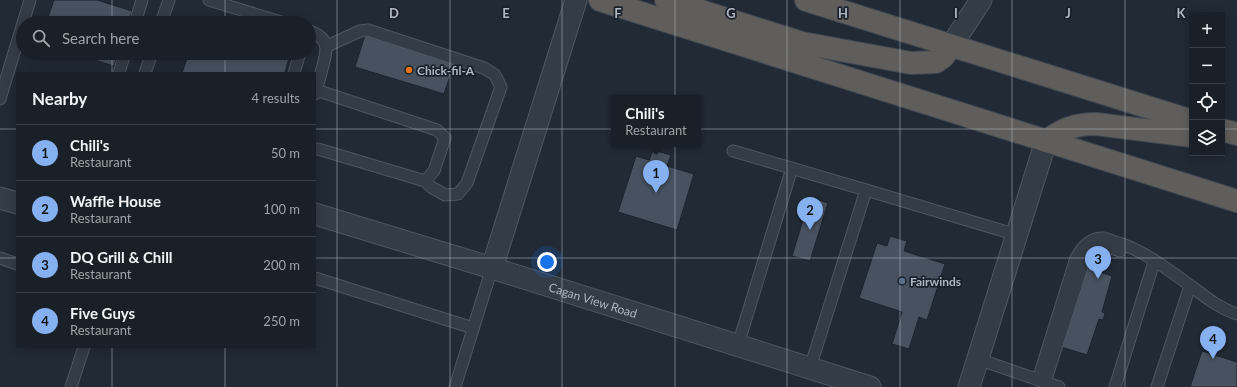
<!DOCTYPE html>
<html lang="en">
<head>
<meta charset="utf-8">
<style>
	:root { --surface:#192028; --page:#222830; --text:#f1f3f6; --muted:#9fa3a8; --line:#373e45; --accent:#85b1f1 }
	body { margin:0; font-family:Lato,sans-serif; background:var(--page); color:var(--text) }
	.controls { position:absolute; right:12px; top:12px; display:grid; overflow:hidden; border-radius:0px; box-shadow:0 2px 10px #0003 }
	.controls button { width:36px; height:36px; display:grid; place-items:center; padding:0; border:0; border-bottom:1px solid var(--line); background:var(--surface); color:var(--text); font:20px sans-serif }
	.you { position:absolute; left:547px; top:262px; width:14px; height:14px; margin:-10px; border:3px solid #fff; border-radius:50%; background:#1a73e8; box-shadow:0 0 0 6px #1a73e833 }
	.badge { display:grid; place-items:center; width:26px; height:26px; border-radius:50%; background:var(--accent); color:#111; font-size:13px; font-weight:700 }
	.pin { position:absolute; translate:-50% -33px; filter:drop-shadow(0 1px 2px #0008) }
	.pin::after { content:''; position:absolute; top:21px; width:14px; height:12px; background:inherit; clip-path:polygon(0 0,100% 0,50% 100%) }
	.popup { position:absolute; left:611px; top:95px; width:90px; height:52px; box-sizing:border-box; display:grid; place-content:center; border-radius:0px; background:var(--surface); filter:drop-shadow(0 1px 3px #0005); font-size:13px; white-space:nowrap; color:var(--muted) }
	.popup b { font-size:15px; color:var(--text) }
	.popup::after { content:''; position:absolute; left:50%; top:100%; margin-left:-8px; border:8px solid transparent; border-top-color:var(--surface) }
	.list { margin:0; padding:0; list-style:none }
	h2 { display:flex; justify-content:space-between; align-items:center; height:52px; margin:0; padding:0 16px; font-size:17px }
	h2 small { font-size:13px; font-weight:400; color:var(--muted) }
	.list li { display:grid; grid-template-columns:26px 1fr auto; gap:12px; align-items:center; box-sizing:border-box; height:56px; padding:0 16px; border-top:1px solid var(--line) }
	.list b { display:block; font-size:15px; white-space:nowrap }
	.list p { margin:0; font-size:13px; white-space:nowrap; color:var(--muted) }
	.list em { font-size:13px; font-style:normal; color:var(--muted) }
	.icon { flex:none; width:22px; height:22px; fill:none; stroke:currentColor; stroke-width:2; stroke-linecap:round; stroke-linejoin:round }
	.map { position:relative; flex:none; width:1237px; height:387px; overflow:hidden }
	.search { position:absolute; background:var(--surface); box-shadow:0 2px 10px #0003; left:16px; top:16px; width:300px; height:44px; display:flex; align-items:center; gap:10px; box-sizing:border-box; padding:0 14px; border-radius:22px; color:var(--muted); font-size:15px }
	.panel { position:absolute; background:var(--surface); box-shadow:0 2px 10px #0003; left:16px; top:72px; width:300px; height:276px; border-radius:0px }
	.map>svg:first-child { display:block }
	.building { fill:#47515f; stroke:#1c232d }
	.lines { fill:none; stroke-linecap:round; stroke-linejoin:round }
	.service-casing { stroke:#4f5761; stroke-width:13 }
	.minor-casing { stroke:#4f5761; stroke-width:23 }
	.trunk-casing { stroke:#3f4751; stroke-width:24 }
	.service { stroke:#343c46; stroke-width:11 }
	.minor { stroke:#343c46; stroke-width:21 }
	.trunk { stroke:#5f5e5c; stroke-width:22 }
	.grid { fill:none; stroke:#aeb7c3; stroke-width:1; stroke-opacity:0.55 }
	.food-dot { fill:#e8710a; stroke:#1a212b; stroke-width:1.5 }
	.service-dot { fill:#5c6f8a; stroke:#1a212b; stroke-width:1.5 }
	.labels { text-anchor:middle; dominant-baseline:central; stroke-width:3.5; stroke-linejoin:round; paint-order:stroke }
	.poi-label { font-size:12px; font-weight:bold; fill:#aeb7c3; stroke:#1a212b; text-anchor:start }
	.street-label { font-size:12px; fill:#aeb7c3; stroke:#1a212b }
	.grid-label { font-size:13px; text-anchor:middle; font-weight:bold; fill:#aeb7c3; stroke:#1a212b; stroke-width:3.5; stroke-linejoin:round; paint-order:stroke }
</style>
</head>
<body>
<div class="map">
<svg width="1237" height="387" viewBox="0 0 1237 387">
	<rect width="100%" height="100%" fill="#212a35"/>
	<g class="building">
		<path d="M54,0h43l35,11 -4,12h-82z"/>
		<path d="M365,35l97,30 -5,13 -7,-2 -6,18 -89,-27z"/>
		<path d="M72,53h46l-4,13z"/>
		<path d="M189,53h83l17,5 -4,15h-103z"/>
		<path d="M653,150l18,5 -4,11 27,8 -17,56 -59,-18 18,-56 13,4z"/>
		<path d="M810,197l18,6 -18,58 -18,-5z"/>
		<path d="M890,236l17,5 -3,10 41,13 -18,56 -8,-3 -10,32 -17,-5 10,-32 -43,-14 18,-55 10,3z"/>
		<path d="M1087,268l25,8 -10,36 3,1 -2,7 -4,-1 -12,36 -26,-8z"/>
		<path d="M1202,351l35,11v25h-47z"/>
	</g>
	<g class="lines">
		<defs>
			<g id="service">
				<path d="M209,0l75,23"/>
				<path d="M135,23l7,-23"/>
				<path d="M161,23l8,-23"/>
				<path d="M309,31c22,7 18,20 13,38 -2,9 -5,17 -7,25"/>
				<path d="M119,73l6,-20"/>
				<path d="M145,73l7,-20"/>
				<path d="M294,73l6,-20"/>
				<path d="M316,90l121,40 8,8 -11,33 -9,10"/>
				<path d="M0,99l30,-99"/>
				<path d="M315,149h3l107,32 6,6 14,8 13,-1 9,-11 34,-96 -6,-12 -11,-7 -116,-38 -8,1 -33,15"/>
				<path d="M733,151l133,39"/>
				<path d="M0,258l17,6"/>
				<path d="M315,278l158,50"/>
				<path d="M738,345l54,-177"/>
				<path d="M978,359l81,28"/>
				<path d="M810,368l56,-178 151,45"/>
				<path d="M1038,380l38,-122c6,-11 14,-21 28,-20 5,1 10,4 15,5 28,9 52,29 76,46 13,10 26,20 42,25"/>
				<path d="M1045,382l38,-118 11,-15 14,-2 12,4"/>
				<path d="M71,387l13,-40"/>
				<path d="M455,387l37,-119"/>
				<path d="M1115,387l39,-125"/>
				<path d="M1157,387l33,-101"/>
			</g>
			<g id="minor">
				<path d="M951,46l30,-46"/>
				<path d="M0,198l17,5"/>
				<path id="s1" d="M315,214l177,54 378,119"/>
				<path d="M492,268l84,-268"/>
				<path d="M969,387l77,-246"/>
			</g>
			<g id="trunk">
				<path d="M600,0l637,201"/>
				<path d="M666,0l136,43 109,20 25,-1 7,-5 8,-11"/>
				<path d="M806,0l386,121"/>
				<path d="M1222,130l15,4"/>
				<path d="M1046,141c17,-12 28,-17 50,-17l96,12"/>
			</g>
		</defs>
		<use href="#service" class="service-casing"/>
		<use href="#minor" class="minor-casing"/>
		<use href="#trunk" class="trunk-casing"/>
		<use href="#service" class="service"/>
		<use href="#minor" class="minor"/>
		<use href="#trunk" class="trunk"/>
	</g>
	<path class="grid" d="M112,0v23M225,0v23M337,0v387M450,0v387M562,0v387M675,0v387M787,0v387M900,0v387M1012,0v387M1125,0v387M112,53v20M225,53v20M0,129h17M315,129h877M1222,129h15M0,258h17M315,258h922M112,347v40M225,347v40"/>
	<circle class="food-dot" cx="409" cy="70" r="4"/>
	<circle class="service-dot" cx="902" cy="281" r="4"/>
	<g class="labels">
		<g class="poi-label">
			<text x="417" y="70">Chick-fil-A</text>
			<text x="910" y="281">Fairwinds</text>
		</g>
		<g class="street-label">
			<text stroke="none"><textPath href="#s1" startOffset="291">Cagan View Road</textPath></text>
		</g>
	</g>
	<g class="grid-label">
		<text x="394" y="18">D</text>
		<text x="506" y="18">E</text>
		<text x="618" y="18">F</text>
		<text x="731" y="18">G</text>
		<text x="843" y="18">H</text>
		<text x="956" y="18">I</text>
		<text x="1068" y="18">J</text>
		<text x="1181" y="18">K</text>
	</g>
</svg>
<div class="controls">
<button>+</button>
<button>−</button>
<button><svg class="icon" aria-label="locate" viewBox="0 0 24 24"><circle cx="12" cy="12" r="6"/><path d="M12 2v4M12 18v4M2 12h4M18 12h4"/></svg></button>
<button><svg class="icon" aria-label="layers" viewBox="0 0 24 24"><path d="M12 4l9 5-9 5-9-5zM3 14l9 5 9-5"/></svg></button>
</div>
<div class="you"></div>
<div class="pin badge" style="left:656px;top:193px">1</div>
<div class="popup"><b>Chili's</b>Restaurant</div>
<div class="pin badge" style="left:810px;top:230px">2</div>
<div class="pin badge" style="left:1098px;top:279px">3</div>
<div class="pin badge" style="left:1213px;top:359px">4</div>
<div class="search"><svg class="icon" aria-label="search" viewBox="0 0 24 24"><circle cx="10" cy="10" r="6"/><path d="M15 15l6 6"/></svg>Search here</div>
<section class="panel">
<h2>Nearby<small>4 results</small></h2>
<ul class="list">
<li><span class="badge">1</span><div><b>Chili's</b><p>Restaurant</p></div><em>50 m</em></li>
<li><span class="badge">2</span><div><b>Waffle House</b><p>Restaurant</p></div><em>100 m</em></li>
<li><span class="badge">3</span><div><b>DQ Grill &amp; Chill</b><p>Restaurant</p></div><em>200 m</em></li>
<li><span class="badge">4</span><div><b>Five Guys</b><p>Restaurant</p></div><em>250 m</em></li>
</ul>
</section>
</div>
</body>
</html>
